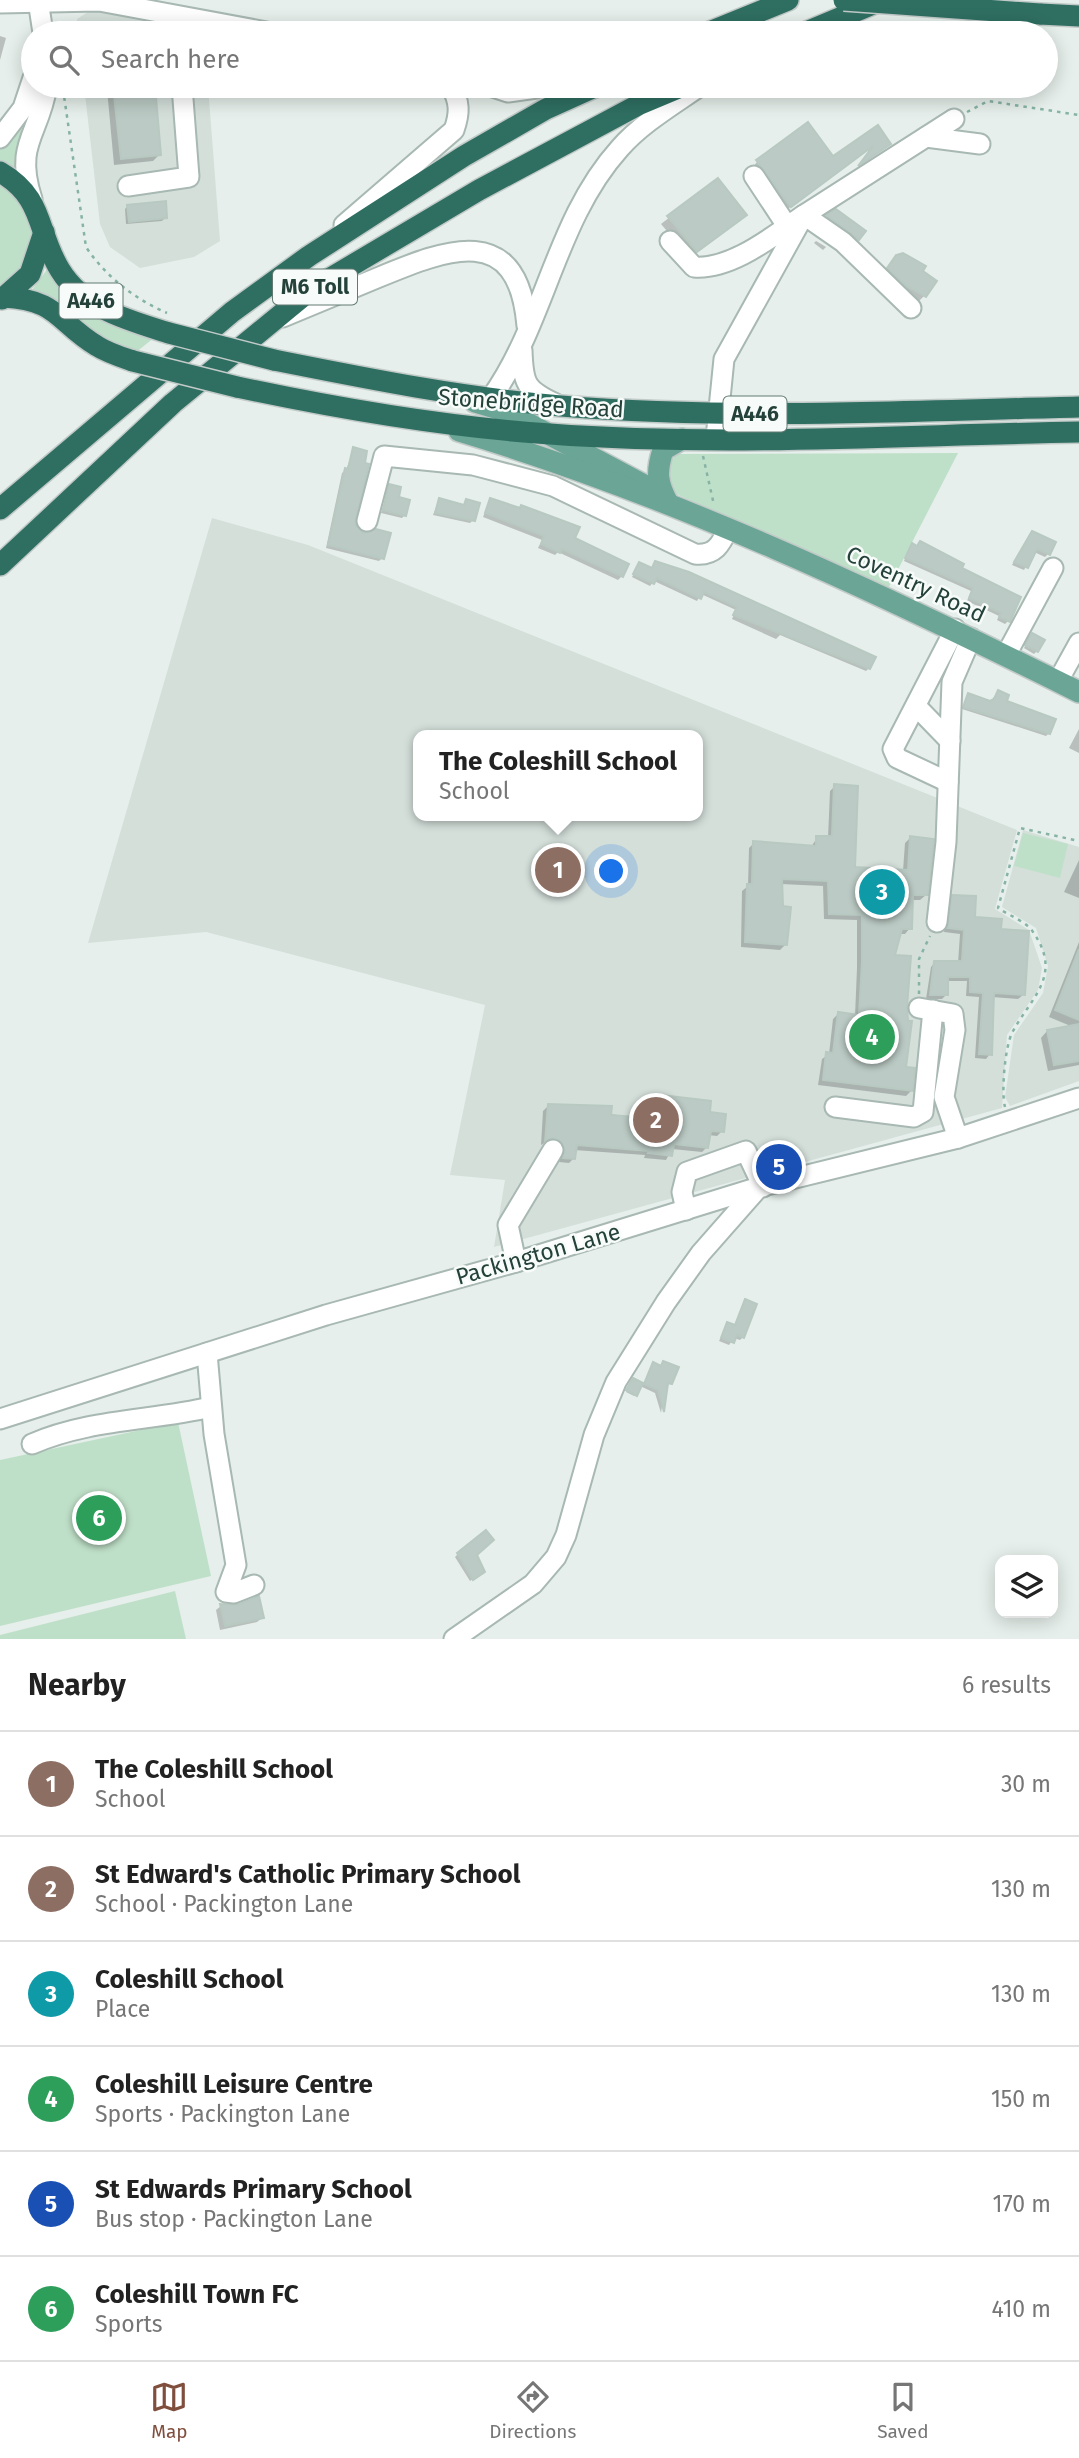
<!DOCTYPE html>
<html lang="en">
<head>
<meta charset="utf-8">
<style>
	:root { --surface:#fff; --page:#f6f6f6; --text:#222; --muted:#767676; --line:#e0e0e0; --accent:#804e3d }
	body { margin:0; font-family:"Fira Sans",sans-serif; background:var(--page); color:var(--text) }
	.controls { position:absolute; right:21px; bottom:21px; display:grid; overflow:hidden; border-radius:14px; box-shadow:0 4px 18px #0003 }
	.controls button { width:63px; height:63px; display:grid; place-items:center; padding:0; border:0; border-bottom:2px solid var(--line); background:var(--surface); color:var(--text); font:35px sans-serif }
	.you { position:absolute; left:612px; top:872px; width:24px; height:24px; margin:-18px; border:5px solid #fff; border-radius:50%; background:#1a73e8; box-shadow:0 0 0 10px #1a73e833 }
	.badge { display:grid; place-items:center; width:46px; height:46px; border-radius:50%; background:var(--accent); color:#fff; font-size:23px; font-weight:700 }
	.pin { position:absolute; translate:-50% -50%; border:4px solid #fff; box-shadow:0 2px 7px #0006 }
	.popup { position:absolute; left:413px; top:730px; width:290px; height:91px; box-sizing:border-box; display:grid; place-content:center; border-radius:14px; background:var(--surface); filter:drop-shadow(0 2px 5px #0005); font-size:23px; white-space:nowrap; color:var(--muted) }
	.popup b { font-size:26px; color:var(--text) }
	.popup::after { content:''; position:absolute; left:50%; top:100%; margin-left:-14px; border:14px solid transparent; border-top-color:var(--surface) }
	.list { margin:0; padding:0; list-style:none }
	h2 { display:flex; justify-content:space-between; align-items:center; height:91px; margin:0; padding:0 28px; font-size:30px }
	h2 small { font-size:23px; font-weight:400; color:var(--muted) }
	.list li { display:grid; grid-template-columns:46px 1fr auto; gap:21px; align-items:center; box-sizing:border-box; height:105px; padding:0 28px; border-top:2px solid var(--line) }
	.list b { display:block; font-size:26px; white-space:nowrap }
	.list p { margin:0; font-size:23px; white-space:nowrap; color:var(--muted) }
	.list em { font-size:23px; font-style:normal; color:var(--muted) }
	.icon { flex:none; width:38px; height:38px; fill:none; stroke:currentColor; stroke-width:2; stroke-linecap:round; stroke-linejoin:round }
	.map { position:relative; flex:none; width:1079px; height:1639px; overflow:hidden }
	.search { position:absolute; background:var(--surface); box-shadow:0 4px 18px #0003; left:21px; right:21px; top:21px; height:77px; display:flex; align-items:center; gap:18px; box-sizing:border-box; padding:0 24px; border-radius:38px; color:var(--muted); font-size:26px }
	.sheet { height:721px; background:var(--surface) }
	nav { display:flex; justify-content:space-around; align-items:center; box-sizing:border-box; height:98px; border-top:2px solid var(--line); background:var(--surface); font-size:19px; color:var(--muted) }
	nav a { display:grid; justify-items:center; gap:4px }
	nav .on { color:var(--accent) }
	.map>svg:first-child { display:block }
	.built { fill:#d4dfda; fill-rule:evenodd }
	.green { fill:#bfe0c8 }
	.shadow { fill:#0003 }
	.building { fill:#bbcac4; stroke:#b8c9c2; stroke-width:2 }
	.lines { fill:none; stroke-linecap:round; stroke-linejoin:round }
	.minor-casing { stroke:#a8b8b2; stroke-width:23 }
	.major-casing { stroke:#c2cac8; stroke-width:24 }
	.highway-casing { stroke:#c2cac8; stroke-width:24 }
	.path { stroke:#86b3a5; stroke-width:2.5; stroke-dasharray:3.5 5; stroke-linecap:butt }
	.minor { stroke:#fff; stroke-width:19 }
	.major { stroke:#6aa596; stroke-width:21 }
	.highway { stroke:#2f6f62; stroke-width:21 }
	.highway-bridge-casing { stroke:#c2cac8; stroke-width:24; stroke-linecap:butt }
	.highway-bridge { stroke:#2f6f62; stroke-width:21 }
	.labels { text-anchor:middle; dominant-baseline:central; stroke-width:5; stroke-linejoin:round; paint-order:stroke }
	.shield { fill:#f7fbf9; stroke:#637a73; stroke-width:2 }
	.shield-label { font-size:21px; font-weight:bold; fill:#24423a }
	.street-label { font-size:23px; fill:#24423a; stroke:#f7fbf9 }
</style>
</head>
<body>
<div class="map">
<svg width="1079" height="1639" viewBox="0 0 1079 1639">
	<rect width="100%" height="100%" fill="#e6efeb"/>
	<g class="built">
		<path d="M91,10l73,14 14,9h-100l-1,-14z"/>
		<path d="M84,86h124l12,155 -26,16 -54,11 -30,-21 -10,-23z"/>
		<path d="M212,518l96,27 709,285 -22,79 34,21 13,38 -4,22 -31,45 -5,73 -508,139 11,-67 -55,-5 35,-170 -279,-73 -118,11zM418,735h280v81h-280z"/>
		<path d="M1023,830l56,17v234l-69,25 -5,-9 9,-62 29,-42 5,-27 -12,-38 -34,-21z"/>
	</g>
	<g class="green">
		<path d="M22,125l-5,45 -17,-9v-13z"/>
		<path d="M0,185c27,18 41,50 24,81 -5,9 -17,17 -24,24z"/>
		<path d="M48,268l107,69 -20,16 -32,-13 -45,-39 -26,-11z"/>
		<path d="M958,453l-70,136 -212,-95 -11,-13v-14l12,-13z"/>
		<path d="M1023,833l45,11 -8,34 -46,-12z"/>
		<path d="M178,1422l33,154 -211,50v-166z"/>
		<path d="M175,1591l11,48h-186v-4z"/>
	</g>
	<g class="shadow">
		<path d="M0,36l6,2 -6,22z"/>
		<path d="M110,86h43l7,68 -7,7 -39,4 -7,-76z"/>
		<path d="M878,127l11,17 -5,5 -25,16 14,-20 -88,66 -32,-44 4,-5 75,-4z"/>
		<path d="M718,180l19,42 -47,36 -29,-34z"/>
		<path d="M128,206l37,12 -3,3 -36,3 -1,-15z"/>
		<path d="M836,211l27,20 -10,13 -30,-23z"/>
		<path d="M816,241l10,6 -3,3 -9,-7z"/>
		<path d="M891,263l29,8 4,25 -5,5 -18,-10 -17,-17z"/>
		<path d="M354,449l-1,75 29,34 -3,3 -53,-13 16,-75 4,-3z"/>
		<path d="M390,486l15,29 -3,3 -21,-5z"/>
		<path d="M439,500l24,6 3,-5 7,19 -3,3 -37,-8z"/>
		<path d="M490,500l29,9 2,-2 52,32 49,37 -4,4 -60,-28 -3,3 -17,-7 4,-8 -59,-23z"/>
		<path d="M1029,536l19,18 -3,3 -11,-5 -10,18 -12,-5z"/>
		<path d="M909,549l51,19 48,53 -3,3 -8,-4 2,-4 -32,-15 4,-10 -67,-30z"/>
		<path d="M655,563l214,105 -3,3 -86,-36 -4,4 -44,-20 4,-9 -35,-16 -4,7 -43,-20 -4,5 -18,-9 7,-12 12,5z"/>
		<path d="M1029,638l8,13 -3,3 -10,-6z"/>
		<path d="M998,692l7,10 44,31 -3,3 -84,-27 7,-14 21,7z"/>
		<path d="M1079,729v24l-10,-5z"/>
		<path d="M835,786l19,83 49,2 2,-28 6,-6 15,58 -6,5h-9l-1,28 -5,6h-6l-6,23 11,111 7,23 -5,5 -88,-11 4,-26 7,-5 4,-35 5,-5 17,2 2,-48v-48l-33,-1 -1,-33 -42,-2 5,60 -6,6 -39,-3 1,-56 6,-5 1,-38 5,-5 57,4 6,-9h11l2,-47z"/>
		<path d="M1079,860v38l-15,-6z"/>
		<path d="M953,896l20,23 27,12 23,64 -5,4 -26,-2 -2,57 -4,5 -11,-1 4,-61 -13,-1 1,-15h-20l-1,14 -4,4h-16l5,-32 4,-5 23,1 2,-29 -16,-2 4,-31z"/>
		<path d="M1079,942v123l-31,6 -7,-33 6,-7 26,-4 -24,-10z"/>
		<path d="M662,1097l46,16 14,18 -5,5 -9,-1 -1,12 -5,5 -30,-3 -6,11 -22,-2 1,-3 -71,-5v8l-5,5 -10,-1 2,-7 -6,-11 -9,-2 -5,3 2,-34 5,-5 107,14 2,-18z"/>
		<path d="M745,1301l-2,36 -3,3 -6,-2 -5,7 -10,-4 9,-17 6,2z"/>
		<path d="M664,1363l-5,18 10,4 -4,1 -4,27 -6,-20 -15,-7 -6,10 -8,-4 7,-12 10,5 8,-18 2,-3 7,3z"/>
		<path d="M458,1554l22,20 -10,7 -15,-24z"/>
		<path d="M221,1606l41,12 -5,4 -37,8 -4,-20z"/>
	</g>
	<g class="building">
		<path d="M113,86h42l6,69 -40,4z"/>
		<path d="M808,122l25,34 45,-31 13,19 -33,22 15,-20 -82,61 -35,-47z"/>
		<path d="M718,178l29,37 -50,37 -30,-36z"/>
		<path d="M166,201l1,17 -38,4 -2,-17z"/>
		<path d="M836,209l30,22 -7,9 -33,-25z"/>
		<path d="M903,253l23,13 -3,5 14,10 -11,16 -20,-11 -19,-18 9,-13z"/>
		<path d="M353,447l14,4 -2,12 4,1 -14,60 8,9 13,-4 15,4 -7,26 -56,-14 17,-77 3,1z"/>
		<path d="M389,484l12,3 -2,10 11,3 -4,16 -23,-6z"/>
		<path d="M439,498l25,7 2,-6 14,4 -5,18 -40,-8z"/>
		<path d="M490,498l30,10 1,-3 59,22 -5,11 54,26 -6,13 -61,-28 -2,4 -19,-9 3,-8 -59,-23z"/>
		<path d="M1032,531l24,11 -6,13 -13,-6 -9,19 -14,-6z"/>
		<path d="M920,541l44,23 -2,4 59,29 -11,25 -11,-5 2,-4 -32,-15 4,-10 -68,-30 7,-15 5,3z"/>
		<path d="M655,561l34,11 187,85 -6,12 -137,-54 4,-8 -33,-15 -3,7 -44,-21 -3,6 -21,-10 6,-12 13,6z"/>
		<path d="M1032,633l13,7 -7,12 -13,-7z"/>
		<path d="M998,690l11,5 -2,6 49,18 -6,15 -87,-27 5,-14 22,8 4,-2z"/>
		<path d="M834,784l24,2 -3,81 53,3 2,-34 24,3 -6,56h-15l-1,34h-10l-7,26 16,1 -4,51 1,14h4l-6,46 9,1 -2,23 -90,-11 3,-28 7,1 5,-41 21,3 3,-54v-46l-33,-1 -1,-33 -46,-2 1,27 8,1 -4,38 -42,-3 2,-58h5l1,-43 63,5v-10h16z"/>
		<path d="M952,895l24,1 -1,21 27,2 -1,10 28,2 -4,64 -31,-2 -2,62 -13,-1 4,-61 -13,-1v-15h-22v18h-18l4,-34h28l2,-31 -17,-2z"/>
		<path d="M1079,949v71l-24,-10z"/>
		<path d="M1079,1024v37l-25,4 -7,-35z"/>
		<path d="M661,1095l50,6 -1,11 16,2 -2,18 -13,-1 -3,17 -34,-4 -2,12 -24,-3 1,-2 -72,-6 -2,14 -12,-1 2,-8 -5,-10 -7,-2 -8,4 3,-38 64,2 -1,9 48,4z"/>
		<path d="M745,1299l12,5 -13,34 -7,-3 -3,8 -13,-5 6,-16 8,3z"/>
		<path d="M663,1361l16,6 -7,17 -4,-1 -4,29 -6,-22 -14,-6 9,-22 8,4z"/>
		<path d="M633,1378l10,5 -6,13 -11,-6z"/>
		<path d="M486,1530l8,10 -17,15 8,17 -12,8 -16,-27z"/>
		<path d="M259,1596l5,22 -39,8 -5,-22 18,1z"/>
	</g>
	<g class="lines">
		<defs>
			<g id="minor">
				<path d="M38,0l5,33"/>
				<path d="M0,3l99,-2 173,32"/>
				<path d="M490,86l18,6 43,-6"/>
				<path d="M926,137l54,7"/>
				<path d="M0,138l23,-30 10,-30"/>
				<path d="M754,176l33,50"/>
				<path d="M128,186l61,-9 -7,-91"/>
				<path d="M32,199c-18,-56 7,-63 15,-113"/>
				<path d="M344,225l110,-95c6,-17 6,-28 -3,-44"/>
				<path d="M670,241l24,26c38,3 80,-32 110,-52l39,27 68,66"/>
				<path d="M283,317c32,-13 63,-26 94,-39 70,-29 141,-58 150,48"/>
				<path d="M522,350c1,33 3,40 34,54"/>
				<path d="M491,398c55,-77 64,-178 129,-250 22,-25 53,-43 80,-62"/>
				<path d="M716,438l8,-79 80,-144 150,-96"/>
				<path d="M367,521l17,-65 89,9 80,21 142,68c20,2 26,-10 33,-25"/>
				<path d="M1006,655l47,-87"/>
				<path d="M1058,681l21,-38"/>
				<path d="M916,706l34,35"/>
				<path d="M948,782l-51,-24 -4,-9 62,-120"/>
				<path d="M937,922l9,-80 6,-160 19,-44"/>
				<path d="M919,1008l34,6 2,16 -11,67 14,41"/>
				<path d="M835,1107l79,10 9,-5 10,-102"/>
				<path d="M686,1210l-4,-18 5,-20 59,-21 17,36"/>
				<path d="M516,1262l-8,-37 45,-75"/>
				<path d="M207,1353l7,81 22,131 -10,27 8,1 20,-8"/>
				<path d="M0,1419l326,-104 190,-53 243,-75 199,-49 121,-40"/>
				<path d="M32,1444c57,-25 119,-23 179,-37"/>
				<path d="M454,1639l79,-55 23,-27 10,-22 28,-100 22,-53 50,-80 35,-49 58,-66"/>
			</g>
			<g id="major">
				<path d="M475,402l30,9 139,74"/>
				<path d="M459,431c216,65 419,161 620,261"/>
				<path d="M668,503c-11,-20 -12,-31 -5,-53l19,-11"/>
			</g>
			<g id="highway">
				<path d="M1040,14l39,2"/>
				<path d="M707,33l81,-33"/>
				<path d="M804,33l76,-32"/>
				<path d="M0,172c45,26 36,59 60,98 24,39 68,50 109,63"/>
				<path d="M4,297c55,3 53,25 93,49 11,7 24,11 36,15"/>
				<path d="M2,299l28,-25 14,-42"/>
				<path d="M274,360c95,19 190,38 287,46 172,14 345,5 518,1"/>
				<path d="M237,387c103,22 207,40 313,47 175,13 353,1 529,-2"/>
				<path d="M0,509l232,-197 77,-56 155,-100 82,-47 51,-23"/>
				<path d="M0,565l173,-162 139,-114 167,-99 161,-86 43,-18"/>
			</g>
		</defs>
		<use href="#minor" class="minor-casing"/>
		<use href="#major" class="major-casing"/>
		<use href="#highway" class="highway-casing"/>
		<g class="path">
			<path d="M63,89l23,158c20,30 49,52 81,66"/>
			<path d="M967,112l21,-11 91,14"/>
			<path d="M703,456l11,49"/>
			<path d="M919,994v-35l11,-23"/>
			<path d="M1005,1107c-4,-15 0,-60 7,-74 18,-35 52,-57 21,-101 -6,-10 -25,-17 -35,-24l22,-80 59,13"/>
		</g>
		<use href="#minor" class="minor"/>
		<use href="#major" class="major"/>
		<use href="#highway" class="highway"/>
		<defs>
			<g id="highway-bridge">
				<path d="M844,0l196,14"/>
				<path d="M169,333l105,27"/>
				<path d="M133,361l104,26"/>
			</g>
		</defs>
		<use href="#highway-bridge" class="highway-bridge-casing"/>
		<use href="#highway-bridge" class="highway-bridge"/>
	</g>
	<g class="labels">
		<g class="shield">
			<rect x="273" y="269.5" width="84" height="35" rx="5"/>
			<rect x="59.5" y="283.5" width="63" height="35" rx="5"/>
			<rect x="723.5" y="396.5" width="63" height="35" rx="5"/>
		</g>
		<g class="shield-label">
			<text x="315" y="287">M6 Toll</text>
			<text x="91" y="301">A446</text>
			<text x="755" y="414">A446</text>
		</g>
		<g class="street-label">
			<text transform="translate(531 403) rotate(4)">Stonebridge Road</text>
			<text transform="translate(916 584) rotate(25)">Coventry Road</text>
			<text transform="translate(538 1254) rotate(-16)">Packington Lane</text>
		</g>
	</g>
</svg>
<div class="controls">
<button><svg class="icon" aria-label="layers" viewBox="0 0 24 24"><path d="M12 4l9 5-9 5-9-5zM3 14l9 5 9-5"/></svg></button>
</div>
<div class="you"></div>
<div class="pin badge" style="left:558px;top:870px;background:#8d6e63">1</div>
<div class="popup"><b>The Coleshill School</b>School</div>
<div class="pin badge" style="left:656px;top:1120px;background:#8d6e63">2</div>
<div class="pin badge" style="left:882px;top:892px;background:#0f9aa8">3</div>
<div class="pin badge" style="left:872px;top:1037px;background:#2e9e5b">4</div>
<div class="pin badge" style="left:779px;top:1167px;background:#1a4fb4">5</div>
<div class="pin badge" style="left:99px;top:1518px;background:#2e9e5b">6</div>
<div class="search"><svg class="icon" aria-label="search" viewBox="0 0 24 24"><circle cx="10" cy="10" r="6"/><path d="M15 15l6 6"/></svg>Search here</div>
</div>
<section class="sheet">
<h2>Nearby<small>6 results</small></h2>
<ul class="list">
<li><span class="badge" style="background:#8d6e63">1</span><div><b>The Coleshill School</b><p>School</p></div><em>30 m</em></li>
<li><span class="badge" style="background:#8d6e63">2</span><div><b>St Edward's Catholic Primary School</b><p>School · Packington Lane</p></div><em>130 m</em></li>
<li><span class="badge" style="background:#0f9aa8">3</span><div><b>Coleshill School</b><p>Place</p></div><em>130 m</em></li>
<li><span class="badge" style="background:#2e9e5b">4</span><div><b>Coleshill Leisure Centre</b><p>Sports · Packington Lane</p></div><em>150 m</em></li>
<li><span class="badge" style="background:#1a4fb4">5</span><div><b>St Edwards Primary School</b><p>Bus stop · Packington Lane</p></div><em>170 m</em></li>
<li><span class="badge" style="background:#2e9e5b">6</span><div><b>Coleshill Town FC</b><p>Sports</p></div><em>410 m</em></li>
</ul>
</section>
<nav>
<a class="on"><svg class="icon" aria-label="map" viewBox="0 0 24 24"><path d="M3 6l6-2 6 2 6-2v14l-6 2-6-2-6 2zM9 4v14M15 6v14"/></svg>Map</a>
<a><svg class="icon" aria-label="directions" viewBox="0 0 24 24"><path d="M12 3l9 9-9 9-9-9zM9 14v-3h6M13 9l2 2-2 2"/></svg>Directions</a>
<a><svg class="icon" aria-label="saved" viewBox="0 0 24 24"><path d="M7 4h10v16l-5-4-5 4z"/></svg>Saved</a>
</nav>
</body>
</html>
